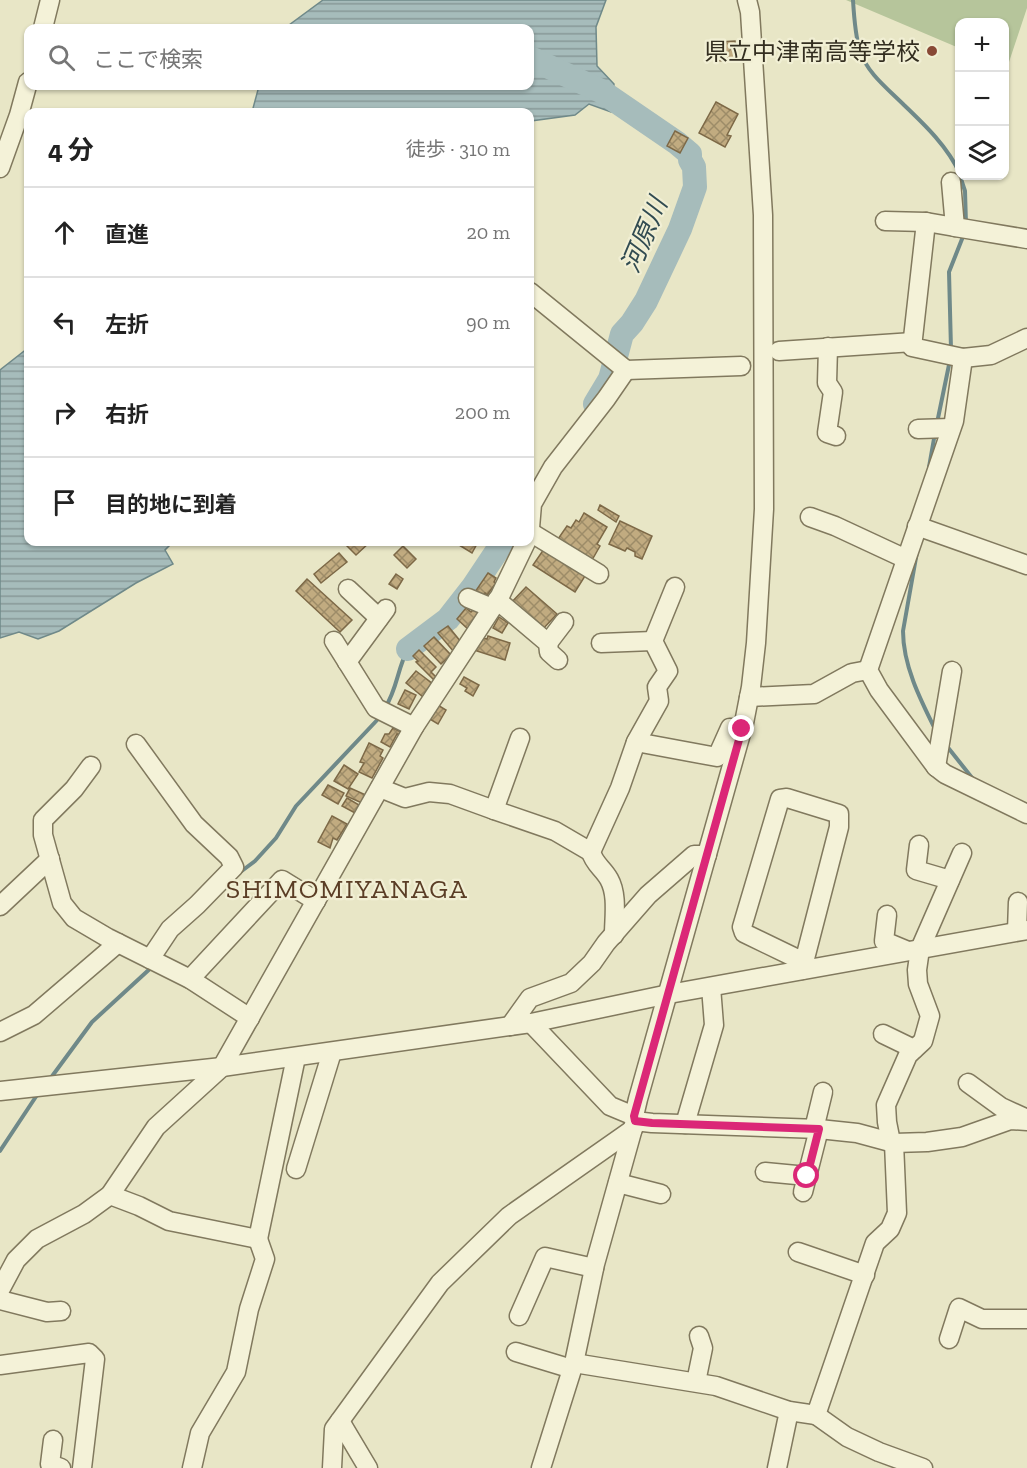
<!DOCTYPE html>
<html lang="ja">
<head>
<meta charset="utf-8">
<style>
	:root { --surface:#fff; --page:#f6f6f6; --text:#222; --muted:#767676; --line:#e0e0e0 }
	body { margin:0; font-family:"Zilla Slab","Noto Sans JP",serif; background:var(--page); color:var(--text) }
	.controls { position:absolute; right:18px; top:18px; display:grid; overflow:hidden; border-radius:12px; box-shadow:0 2px 4px #0004 }
	.controls button { width:54px; height:54px; display:grid; place-items:center; padding:0; border:0; border-bottom:2px solid var(--line); background:var(--surface); color:var(--text); font:30px sans-serif }
	.stop { position:absolute; width:18px; height:18px; margin:-14px; border:4px solid #db2777; border-radius:50%; background:#fff }
	.stop.end { background:#db2777; border-color:#fff; box-shadow:0 2px 6px #0008 }
	.list { margin:0; padding:0; list-style:none }
	h2 { display:flex; justify-content:space-between; align-items:center; height:78px; margin:0; padding:0 24px; font-size:26px }
	h2 small { font-size:20px; font-weight:400; color:var(--muted) }
	.list li { display:grid; grid-template-columns:39px 1fr auto; gap:18px; align-items:center; box-sizing:border-box; height:90px; padding:0 24px; border-top:2px solid var(--line) }
	.list b { display:block; font-size:22px; white-space:nowrap }
	.list em { font-size:20px; font-style:normal; color:var(--muted) }
	.icon { flex:none; width:33px; height:33px; fill:none; stroke:currentColor; stroke-width:2; stroke-linecap:round; stroke-linejoin:round }
	.map { position:relative; flex:none; width:1027px; height:1468px; overflow:hidden }
	.search { position:absolute; background:var(--surface); box-shadow:0 2px 4px #0004; left:24px; top:24px; width:510px; height:66px; display:flex; align-items:center; gap:15px; box-sizing:border-box; padding:0 21px; border-radius:12px; color:var(--muted); font-size:22px }
	.panel { position:absolute; background:var(--surface); box-shadow:0 2px 4px #0004; left:24px; top:108px; width:510px; height:438px; border-radius:12px }
	.map>svg:first-child { display:block }
	.garden { fill:#b6c59b }
	.water { fill:url(#water-rules); stroke:#6f8989; stroke-width:1.5 }
	.lines { fill:none; stroke-linecap:round; stroke-linejoin:round }
	.stream { stroke:#6f8989; stroke-width:4 }
	.river { stroke:#a6bcbb; stroke-width:24 }
	.building { fill:url(#building-cross-hatch); stroke:#7d6947; stroke-width:1.5 }
	.minor-casing { stroke:#81795e; stroke-width:21 }
	.minor { stroke:#f4f2d8; stroke-width:18 }
	.route { stroke:#db2777; stroke-width:8 }
	.poi-dot { fill:#884935; stroke:#f1efd4; stroke-width:2 }
	.labels { text-anchor:middle; dominant-baseline:central; stroke-width:4.5; stroke-linejoin:round; paint-order:stroke }
	.poi-label { font-size:24px; fill:#332e20; stroke:#f1efd4; text-anchor:end }
	.water-label { font-size:26px; font-style:italic; fill:#314b51; stroke:#f1efd4 }
	.quarter-label { font-size:27px; letter-spacing:1.5px; fill:#5a3d25; stroke:#f1efd4 }
</style>
</head>
<body>
<div class="map">
<svg width="1027" height="1468" viewBox="0 0 1027 1468">
	<defs>
		<pattern id="water-rules" width="6" height="5" patternUnits="userSpaceOnUse" patternTransform="scale(1.5)"><rect width="6" height="5" fill="#a6bcbb"/><path d="M0 2.5h6" fill="none" stroke="#889998"/></pattern>
		<pattern id="building-cross-hatch" width="8" height="8" patternUnits="userSpaceOnUse" patternTransform="scale(1.5)"><rect width="8" height="8" fill="#c1ab80"/><path d="M0 0l8 8M0 8l8-8" fill="none" stroke="#9d8c68"/></pattern>
	</defs>
	<rect width="100%" height="100%" fill="#e8e6c6"/>
	<path class="garden" d="M846,0h181v8l-20,60 -2,-1 -1,-45h-44l-1,26z"/>
	<g class="water">
		<path d="M323,0h283l-10,27 1,39 17,18 -3,28 -22,-8 -14,11 -44,6 -1,3v-12h-278l7,-26h271v-58h-245z"/>
		<path d="M28,348v194h145l-8,8 8,14 -37,19 -77,48 -21,8 -19,-7 -19,6v-268z"/>
	</g>
	<g class="lines">
		<g class="stream">
			<path d="M853,0c1,17 2,35 7,51 7,22 28,38 44,54 21,20 44,42 56,69"/>
			<path d="M960,176l5,15 1,33"/>
			<path d="M951,349l-2,-77 15,-38"/>
			<path d="M937,423l13,-63"/>
			<path d="M929,467l6,-34"/>
			<path d="M917,552l-14,79c0,34 17,68 32,98"/>
			<path d="M385,708c13,-21 12,-39 23,-59"/>
			<path d="M946,745l27,34"/>
			<path d="M239,873l16,-12 21,-23 20,-32 84,-89"/>
			<path d="M50,1079l42,-57 61,-56"/>
			<path d="M0,1151l39,-59"/>
		</g>
		<g class="river">
			<path d="M530,58l71,33 76,52 13,11v6l4,7 1,20 -15,42 -34,72 -14,22 -10,11 -12,45 -15,25"/>
			<path d="M408,649l40,-30 25,-32 30,-45"/>
		</g>
	</g>
	<g class="building">
		<path d="M735,41l2,18 -18,2 -2,-19z"/>
		<path d="M716,102l22,12 -11,21 4,1 -6,11 -26,-14z"/>
		<path d="M675,131l13,7 -8,15 -13,-7z"/>
		<path d="M600,505l19,11 -3,6 -18,-12z"/>
		<path d="M584,513l23,14 -10,17 3,2 -8,14 -34,-21 9,-13 4,2 5,-8 3,2z"/>
		<path d="M620,521l32,15 -10,23 -7,-3v-4l-8,-4 -2,3 -16,-7z"/>
		<path d="M349,542h21l-14,13 -11,-11z"/>
		<path d="M454,542h24l-6,11z"/>
		<path d="M403,546l13,13 -9,9 -13,-13z"/>
		<path d="M544,549l41,27 -10,16 -42,-27z"/>
		<path d="M339,553l8,9 -26,21 -7,-9z"/>
		<path d="M488,573l8,5 -2,4 2,1 -9,12 -2,-2 -3,4 -7,-5z"/>
		<path d="M396,574l7,5 -6,10 -8,-5z"/>
		<path d="M307,579l45,41 -12,12 -44,-41z"/>
		<path d="M526,587l31,27 -16,17 -31,-27z"/>
		<path d="M466,608l5,4 3,-3 5,4 -11,16 -11,-10z"/>
		<path d="M499,617l9,6 -6,10 -9,-5z"/>
		<path d="M448,626l13,16 -6,5 2,3 -3,2 -16,-19z"/>
		<path d="M488,636l22,7 -5,17 -31,-10 4,-13 9,2z"/>
		<path d="M434,637l17,18 -10,9 -17,-18z"/>
		<path d="M419,650l17,17 -5,5 5,5 -3,2 -17,-17 2,-1 -5,-5z"/>
		<path d="M416,671l17,13 -10,13 -17,-14z"/>
		<path d="M464,677l15,8 -6,11 -8,-5 2,-3 -7,-4z"/>
		<path d="M405,690l11,5 -7,14 -11,-5z"/>
		<path d="M436,704l10,6 -8,14 -10,-6z"/>
		<path d="M393,728l8,4 -1,3 -3,-1 -7,13 -9,-5 4,-8h4z"/>
		<path d="M369,743l14,7 -3,6 3,2 -11,20 -13,-6 5,-9 -4,-1z"/>
		<path d="M344,765l14,9 -10,15 -14,-8z"/>
		<path d="M328,785l16,8 -6,11 -16,-9z"/>
		<path d="M350,788l16,7 -4,8 -16,-7z"/>
		<path d="M347,798l12,7 -4,8 -13,-7z"/>
		<path d="M332,816l15,8 -10,16 -4,-2 -3,10 -12,-6z"/>
	</g>
	<g class="lines">
		<defs>
			<g id="minor">
				<path d="M43,28l7,-28"/>
				<path d="M0,168l19,-53 9,-33"/>
				<path d="M951,182l4,45 72,12"/>
				<path d="M885,221l41,1 29,5"/>
				<path d="M926,222l-14,125 51,11 28,-3 36,-17"/>
				<path d="M530,292l96,78 115,-4"/>
				<path d="M828,347l-1,36 6,9 -6,41 9,3"/>
				<path d="M779,351l134,-9"/>
				<path d="M963,358l-9,63 -86,249 11,20 57,77 9,7 82,40"/>
				<path d="M918,429l33,-1"/>
				<path d="M810,517l25,9 71,33"/>
				<path d="M917,526l110,39"/>
				<path d="M530,528l2,-24 21,-37 53,-68 20,-29"/>
				<path d="M530,532l69,42"/>
				<path d="M348,589l31,29"/>
				<path d="M468,598l24,10"/>
				<path d="M497,600l51,43 1,9 9,8"/>
				<path d="M334,641l42,67 38,19"/>
				<path d="M548,643l16,-21"/>
				<path d="M601,643l52,-2"/>
				<path d="M347,662l39,-53"/>
				<path d="M749,697l65,-3 38,-21 16,-3"/>
				<path d="M636,742l23,-41 -2,-14 11,-16 -15,-30 22,-54"/>
				<path d="M136,744l58,80 35,33 5,10 -37,38 -27,24 -20,30"/>
				<path d="M91,766l-17,23 -31,31v15l19,68 12,15 34,20 82,41 60,39"/>
				<path d="M936,767l16,-96"/>
				<path d="M380,788l25,10 24,-6 21,2 44,16 26,-72"/>
				<path d="M494,810l61,21 36,21 29,-64 16,-46 81,15 13,-29 12,1"/>
				<path d="M919,845l-3,25 34,10"/>
				<path d="M591,852c3,12 12,16 18,27 9,16 5,38 5,56"/>
				<path d="M0,906l50,-47"/>
				<path d="M887,915l-3,26 24,10"/>
				<path d="M1017,931l1,-29"/>
				<path d="M802,970l37,-143v-13l-52,-16 -7,1 -38,128 2,6 60,29"/>
				<path d="M190,979l92,-99 34,21"/>
				<path d="M531,1023l79,83 24,10"/>
				<path d="M510,1026l20,-28 41,-15 21,-20 14,-20 42,-48 46,-40h13"/>
				<path d="M0,1032l34,-17 84,-72"/>
				<path d="M883,1034l31,15"/>
				<path d="M968,1083l33,24 24,11"/>
				<path d="M0,1091l222,-24 309,-44 138,-29 358,-64"/>
				<path d="M635,1121l17,2 167,6 38,4 37,10 33,-1 35,-5 48,-17 17,1"/>
				<path d="M685,1124l29,-99 -3,-38"/>
				<path d="M814,1129l9,-37"/>
				<path d="M891,1142l-4,-20 -1,-17 22,-50 15,-14 7,-25 -12,-32 -1,-14 3,-21 42,-96"/>
				<path d="M296,1169l36,-117"/>
				<path d="M765,1172l42,4"/>
				<path d="M618,1183l43,11"/>
				<path d="M803,1192l16,-63"/>
				<path d="M110,1195l29,11 30,15 89,18 38,-182"/>
				<path d="M798,1252l67,23"/>
				<path d="M0,1290l16,-30 21,-21 47,-25 26,-19 46,-68 66,-60 192,-340 86,-131 26,-54"/>
				<path d="M0,1300l47,12 14,-1"/>
				<path d="M519,1316l26,-59 49,11"/>
				<path d="M949,1339l10,-31 23,11h45"/>
				<path d="M516,1352l56,17"/>
				<path d="M574,1363l142,23 73,25 27,4 59,-172 15,-14 7,-16 -3,-70"/>
				<path d="M0,1365l89,-12 6,6 -13,109"/>
				<path d="M696,1382l7,-34 -4,-12"/>
				<path d="M816,1415l31,22 32,15 44,16"/>
				<path d="M340,1421l28,47"/>
				<path d="M53,1440l-3,24 11,4"/>
				<path d="M192,1468l8,-35 36,-61 13,-63 16,-50 -7,-20"/>
				<path d="M332,1468l2,-39 106,-146 69,-67 124,-87"/>
				<path d="M541,1468l33,-105 21,-99 40,-143 -1,-5 4,-17 106,-376 7,-36 5,-44 8,-134 -1,-294 -13,-203 -3,-12"/>
				<path d="M777,1468l12,-57"/>
			</g>
		</defs>
		<use href="#minor" class="minor-casing"/>
		<use href="#minor" class="minor"/>
	</g>
	<g class="lines">
		<path class="route" d="M742,729l-108,387 1,5 17,2 167,6 -12,47"/>
	</g>
	<circle class="poi-dot" cx="932" cy="51" r="6"/>
	<g class="labels">
		<g class="poi-label">
			<text x="920" y="51">県立中津南高等学校</text>
		</g>
		<g class="water-label">
			<text transform="translate(644 235) rotate(-67)">河原川</text>
		</g>
		<g class="quarter-label">
			<text x="347" y="889">SHIMOMIYANAGA</text>
		</g>
	</g>
</svg>
<div class="controls">
<button>+</button>
<button>−</button>
<button><svg class="icon" aria-label="layers" viewBox="0 0 24 24"><path d="M12 4l9 5-9 5-9-5zM3 14l9 5 9-5"/></svg></button>
</div>
<div class="stop" style="left:807px;top:1176px"></div>
<div class="stop end" style="left:742px;top:729px"></div>
<div class="search"><svg class="icon" aria-label="search" viewBox="0 0 24 24"><circle cx="10" cy="10" r="6"/><path d="M15 15l6 6"/></svg>ここで検索</div>
<section class="panel">
<h2>4 分<small>徒歩 · 310 m</small></h2>
<ul class="list">
<li><svg class="icon" aria-label="ahead" viewBox="0 0 24 24"><path d="M12 20V5M6 11l6-6 6 6"/></svg><div><b>直進</b></div><em>20 m</em></li>
<li><svg class="icon" aria-label="left" viewBox="0 0 24 24"><path d="M17 20v-9H6M10 6l-5 5 5 5"/></svg><div><b>左折</b></div><em>90 m</em></li>
<li><svg class="icon" aria-label="right" viewBox="0 0 24 24"><path d="M7 20v-9h11M14 6l5 5-5 5"/></svg><div><b>右折</b></div><em>200 m</em></li>
<li><svg class="icon" aria-label="arrive" viewBox="0 0 24 24"><path d="M6 21V4h12l-3 4 3 4H6"/></svg><div><b>目的地に到着</b></div></li>
</ul>
</section>
</div>
</body>
</html>
